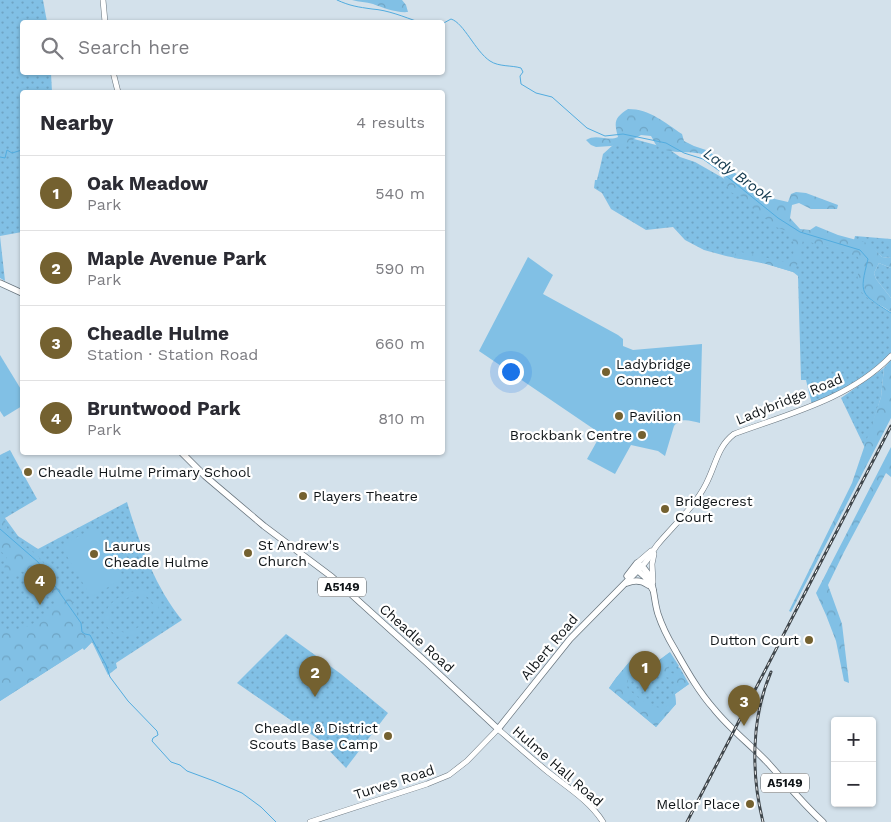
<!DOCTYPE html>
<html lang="en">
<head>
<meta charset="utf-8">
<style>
	:root { --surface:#fff; --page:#f7f7f7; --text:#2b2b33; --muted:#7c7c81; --line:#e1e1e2; --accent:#746130 }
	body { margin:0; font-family:"Work Sans",sans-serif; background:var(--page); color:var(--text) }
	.controls { position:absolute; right:15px; bottom:15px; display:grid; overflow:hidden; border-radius:5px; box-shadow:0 1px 4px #0004 }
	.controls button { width:45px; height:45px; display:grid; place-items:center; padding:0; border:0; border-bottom:1px solid var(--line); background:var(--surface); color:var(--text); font:25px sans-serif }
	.you { position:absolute; left:510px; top:371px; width:18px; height:18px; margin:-12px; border:4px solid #fff; border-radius:50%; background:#1a73e8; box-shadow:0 0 0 8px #1a73e833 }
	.badge { display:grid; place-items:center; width:32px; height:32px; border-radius:50%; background:var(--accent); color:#fff; font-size:16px; font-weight:700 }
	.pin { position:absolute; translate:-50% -41px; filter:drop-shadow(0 1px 2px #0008) }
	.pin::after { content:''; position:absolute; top:26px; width:18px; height:15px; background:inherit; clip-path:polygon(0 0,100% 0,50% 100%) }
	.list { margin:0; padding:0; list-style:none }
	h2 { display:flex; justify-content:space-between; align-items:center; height:65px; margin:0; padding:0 20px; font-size:21px }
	h2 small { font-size:16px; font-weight:400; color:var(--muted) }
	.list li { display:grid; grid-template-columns:32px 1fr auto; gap:15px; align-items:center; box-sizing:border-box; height:75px; padding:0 20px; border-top:1px solid var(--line) }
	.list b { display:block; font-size:19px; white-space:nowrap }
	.list p { margin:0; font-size:16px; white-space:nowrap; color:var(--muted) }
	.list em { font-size:16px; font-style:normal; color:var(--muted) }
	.icon { flex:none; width:28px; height:28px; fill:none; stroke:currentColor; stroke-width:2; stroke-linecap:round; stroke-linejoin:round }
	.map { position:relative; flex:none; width:891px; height:822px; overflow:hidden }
	.search { position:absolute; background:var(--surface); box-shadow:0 1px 4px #0004; left:20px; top:20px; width:425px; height:55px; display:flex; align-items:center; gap:12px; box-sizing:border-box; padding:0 18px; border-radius:5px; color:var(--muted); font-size:19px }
	.panel { position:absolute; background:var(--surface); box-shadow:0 1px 4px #0004; left:20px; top:90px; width:425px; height:365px; border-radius:5px }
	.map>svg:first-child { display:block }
	.green { fill:url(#green-dots) }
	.forest { fill:url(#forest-crowns); fill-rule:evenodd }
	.pitch { fill:#81c0e5; fill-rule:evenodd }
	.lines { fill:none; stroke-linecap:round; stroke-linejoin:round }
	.stream { stroke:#52acdf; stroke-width:1 }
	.secondary-casing { stroke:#69757e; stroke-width:6 }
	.primary-casing { stroke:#69757e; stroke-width:7 }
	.secondary { stroke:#fff; stroke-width:5 }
	.primary { stroke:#fff; stroke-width:5.5 }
	.rail-casing { stroke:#40474c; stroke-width:3 }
	.rail { stroke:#fff; stroke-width:1; stroke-dasharray:4; stroke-linecap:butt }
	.poi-dot { fill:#746130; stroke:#fff; stroke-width:2 }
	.labels { text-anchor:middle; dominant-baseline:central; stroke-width:4.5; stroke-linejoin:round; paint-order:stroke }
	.shield { fill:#fff; stroke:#575a5d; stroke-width:1 }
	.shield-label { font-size:12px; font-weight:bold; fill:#0f1417 }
	.poi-label { font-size:14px; fill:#0f1417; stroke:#fff; text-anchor:start }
	.street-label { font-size:14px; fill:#0f1417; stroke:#fff }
	.water-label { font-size:15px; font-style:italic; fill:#11384d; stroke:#fff }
</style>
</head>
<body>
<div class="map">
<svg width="891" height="822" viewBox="0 0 891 822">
	<defs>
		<pattern id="green-dots" width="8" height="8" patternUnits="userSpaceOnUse" patternTransform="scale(1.25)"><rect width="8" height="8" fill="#81c0e5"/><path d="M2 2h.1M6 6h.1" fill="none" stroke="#6ea4c4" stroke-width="1.8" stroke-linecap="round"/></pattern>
		<pattern id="forest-crowns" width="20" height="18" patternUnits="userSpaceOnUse" patternTransform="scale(1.25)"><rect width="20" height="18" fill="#81c0e5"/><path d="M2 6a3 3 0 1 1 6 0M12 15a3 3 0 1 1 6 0" fill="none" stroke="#6ea4c4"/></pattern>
	</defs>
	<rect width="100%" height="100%" fill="#d3e1eb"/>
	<g class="green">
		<path d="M0,0h43l4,22h-25v50l29,1 1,19h-30v140l-22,4 5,45 -5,-3z"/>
		<path d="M623,136l44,12 13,9 15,5 28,16 74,52 68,24 -2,37 9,10 19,12v42l-39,31 -40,19 -6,-25h-5l-3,-104 -5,-4 -26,-8 -41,-8 -22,-6 -19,-10 -12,-13 -27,3 -35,-21 -9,-16 -8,-5 1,-8h2c2,-9 4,-16 6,-26z"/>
		<path d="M855,236l36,3v19l-9,-1c-8,-9 -16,-14 -28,-17z"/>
		<path d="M879,263l12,5v30l-15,-19 -2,-6z"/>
		<path d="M884,368l-3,29 -16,51 -24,-50z"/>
		<path d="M10,450l27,49 -32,19 13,18 20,13 89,-47c12,40 28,85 55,118l-66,43 1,5 -9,7 -16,-33 -8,8 -1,-2 -83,53v-246z"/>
		<path d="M286,634l55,40 47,39 -42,55 -28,-29 -81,-56z"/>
		<path d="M670,652l9,14 -1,1 2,1 9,16 -14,10 1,10 -20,23 -47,-39 7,-10 20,-24 7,6 8,-7 7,8z"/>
	</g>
	<g class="forest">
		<path d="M352,0h50l4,5 2,7c-12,1 -24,-4 -35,-8 -7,-2 -14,-2 -21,-4z"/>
		<path d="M628,109c22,0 37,14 54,25l2,7 10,5 15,5 16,15 30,21 20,12 13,3 3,-8 5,-2 10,1 32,12 -1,4h-26l-12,-6 -7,2 -2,13 10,11 10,1 6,-4 22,9 26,7 8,4 10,11 9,1v10l-12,-5 -5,10 2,6 15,19v14c-24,-16 -41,-16 -30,-50l-4,-6 -54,-16 -5,23 -5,9 -37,-11 -22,-3 2,-6h5l44,10 8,-4 1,-13 -2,-8 -5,-6 -17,-6 -3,-5 -21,-17 -3,-6 -13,-5c-6,-13 -10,-28 -23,-36 -13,-7 -37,0 -50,-10 -2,-2 -4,-7 -6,-10l-10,-1 -16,9 -14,2 -15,1 -5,-2 -5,-5c11,-7 22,2 32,-3 -4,-15 -4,-19 10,-28z"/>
		<path d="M891,360v58l-100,194 -2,-1 63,-128 29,-86 3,-29z"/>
		<path d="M891,447v30l-5,-4 -42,79 -16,33 14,39 7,59 -5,-2 -8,-40 -10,-26 -10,-22z"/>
		<path d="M0,513c7,6 5,14 10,21 11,14 26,15 35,31l-14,10 -10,-4 -10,5 -5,-2 -2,-5 3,-11 -7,-8z"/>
		<path d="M46,571l4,2c15,17 32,36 33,59l9,2 2,6 -10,10 -1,-2 -83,53v-75l9,5 14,-3 8,-3 24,-18 1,-7 -15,-19v-5z"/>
		<path d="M651,653l7,8 11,-8c3,8 -3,12 0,19l13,5 7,7 -14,10 1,10 -20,23 -47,-39 7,-10 20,-24 7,6zM642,667c5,2 6,5 11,7 7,3 14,2 21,6l1,10 -9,17c-12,4 -29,-10 -38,-18 -3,-9 4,-20 14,-22z"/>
	</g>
	<g class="pitch">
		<path d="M528,257l25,18 -10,19 75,41 5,4v7l10,4 69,-6 -2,79c-10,-2 -19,-6 -26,3l-9,30 -7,-5 -27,-6 -16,29 -28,-15 14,-25 -122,-83z"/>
		<path d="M0,355l22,36v15l-18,11 -4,-6z"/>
		<path d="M95,527l29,51 -33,19 -30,-51z"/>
		<path d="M143,590c42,13 -11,63 -32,41 -20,-20 13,-42 32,-41zM138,594c12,0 22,14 12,25 -3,4 -9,6 -13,9 -5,2 -9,5 -15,4 -4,-1 -7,-3 -10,-6 -10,-16 13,-29 26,-32z"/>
	</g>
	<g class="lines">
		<g class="stream">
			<path d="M337,0c13,6 21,7 35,9 16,1 32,8 47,13"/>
			<path d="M442,24l9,-5c13,4 24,32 39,42 9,6 21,4 31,7l2,4 -3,4 1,8 15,9 16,4 35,31 18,8 18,-2 43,9 18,10 19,6 22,16 53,43 22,14 60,18 8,9c-9,36 -8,34 23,54"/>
			<path d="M0,157l5,1 2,-8 5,3 10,-3"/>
			<path d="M0,529l38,33 43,61 1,9 3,2 5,1 16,30 4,12 18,24 29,30 1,4 -5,3 -1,3 19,21 9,3 7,6 27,10 28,12 19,14 15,15"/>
		</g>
		<defs>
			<g id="secondary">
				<path d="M103,0l2,22"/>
				<path d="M113,72l5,20"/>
				<path d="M637,563l14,-12"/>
				<path d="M642,566c8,-7 10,-15 16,-22 16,-19 37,-38 48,-60 10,-19 11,-37 28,-50 54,-20 116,-35 157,-78"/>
				<path d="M653,582l-1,-18 2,-10"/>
				<path d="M310,822l117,-38 22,-9 18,-14 31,-32c16,14 33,29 50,43 19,15 42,29 55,50"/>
			</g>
			<g id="primary">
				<path d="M0,283l22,10"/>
				<path d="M181,452l24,24 59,50 68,51 94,85 72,67 72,-90 72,-73"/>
				<path d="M635,568l10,9 8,13"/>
				<path d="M627,576l10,-13c19,11 15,32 21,51 4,12 10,24 16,34 12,21 24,43 40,61 16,20 37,36 54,54 18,20 35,41 55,59"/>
				<path d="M627,583c7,-3 14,-3 21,2"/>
			</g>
		</defs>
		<use href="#secondary" class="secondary-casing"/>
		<use href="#primary" class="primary-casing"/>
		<use href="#secondary" class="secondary"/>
		<use href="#primary" class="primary"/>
		<defs>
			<g id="rail">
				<path d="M687,822l204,-396"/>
				<path d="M763,822c-12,-48 -12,-104 8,-150"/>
			</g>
		</defs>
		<use href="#rail" class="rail-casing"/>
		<use href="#rail" class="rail"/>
	</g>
	<g class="poi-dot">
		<circle cx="606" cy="372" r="5"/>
		<circle cx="619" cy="416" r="5"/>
		<circle cx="642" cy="435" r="5"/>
		<circle cx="28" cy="472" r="5"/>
		<circle cx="303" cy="496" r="5"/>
		<circle cx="665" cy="509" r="5"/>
		<circle cx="248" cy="553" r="5"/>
		<circle cx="94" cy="554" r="5"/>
		<circle cx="809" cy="640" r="5"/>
		<circle cx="388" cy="736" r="5"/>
		<circle cx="750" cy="804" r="5"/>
	</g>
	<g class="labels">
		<g class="shield">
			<rect x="318" y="577.5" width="48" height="19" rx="4"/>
			<rect x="761" y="773.5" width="48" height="19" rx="4"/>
		</g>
		<g class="shield-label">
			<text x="342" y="587">A5149</text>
			<text x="785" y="783">A5149</text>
		</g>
		<g class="poi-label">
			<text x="616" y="364">Ladybridge<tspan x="616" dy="16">Connect</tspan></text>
			<text x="629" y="416">Pavilion</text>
			<text x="632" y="435" text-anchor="end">Brockbank Centre</text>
			<text x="38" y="472">Cheadle Hulme Primary School</text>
			<text x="313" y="496">Players Theatre</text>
			<text x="675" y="501">Bridgecrest<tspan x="675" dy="16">Court</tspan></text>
			<text x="258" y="545">St Andrew's<tspan x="258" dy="16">Church</tspan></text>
			<text x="104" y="546">Laurus<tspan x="104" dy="16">Cheadle Hulme</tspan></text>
			<text x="799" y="640" text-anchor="end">Dutton Court</text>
			<text x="378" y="728" text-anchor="end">Cheadle &amp; District<tspan x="378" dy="16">Scouts Base Camp</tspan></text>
			<text x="740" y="804" text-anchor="end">Mellor Place</text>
		</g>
		<g class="street-label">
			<text transform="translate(789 399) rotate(-22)">Ladybridge Road</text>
			<text transform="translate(417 638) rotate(42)">Cheadle Road</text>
			<text transform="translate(549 647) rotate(-50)">Albert Road</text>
			<text transform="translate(558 766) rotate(41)">Hulme Hall Road</text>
			<text transform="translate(394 782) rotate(-18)">Turves Road</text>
		</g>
		<g class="water-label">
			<text transform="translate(738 175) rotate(36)">Lady Brook</text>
		</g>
	</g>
</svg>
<div class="controls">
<button>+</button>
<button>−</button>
</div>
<div class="you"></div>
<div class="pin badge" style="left:645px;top:692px">1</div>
<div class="pin badge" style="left:315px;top:697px">2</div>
<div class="pin badge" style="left:744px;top:726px">3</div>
<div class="pin badge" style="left:40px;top:605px">4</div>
<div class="search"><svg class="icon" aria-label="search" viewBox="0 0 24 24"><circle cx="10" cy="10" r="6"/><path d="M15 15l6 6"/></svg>Search here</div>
<section class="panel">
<h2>Nearby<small>4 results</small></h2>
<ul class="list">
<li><span class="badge">1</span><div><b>Oak Meadow</b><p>Park</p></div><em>540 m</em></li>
<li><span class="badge">2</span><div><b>Maple Avenue Park</b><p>Park</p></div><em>590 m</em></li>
<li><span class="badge">3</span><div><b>Cheadle Hulme</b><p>Station · Station Road</p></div><em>660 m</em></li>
<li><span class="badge">4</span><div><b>Bruntwood Park</b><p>Park</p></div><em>810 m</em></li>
</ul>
</section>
</div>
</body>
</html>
